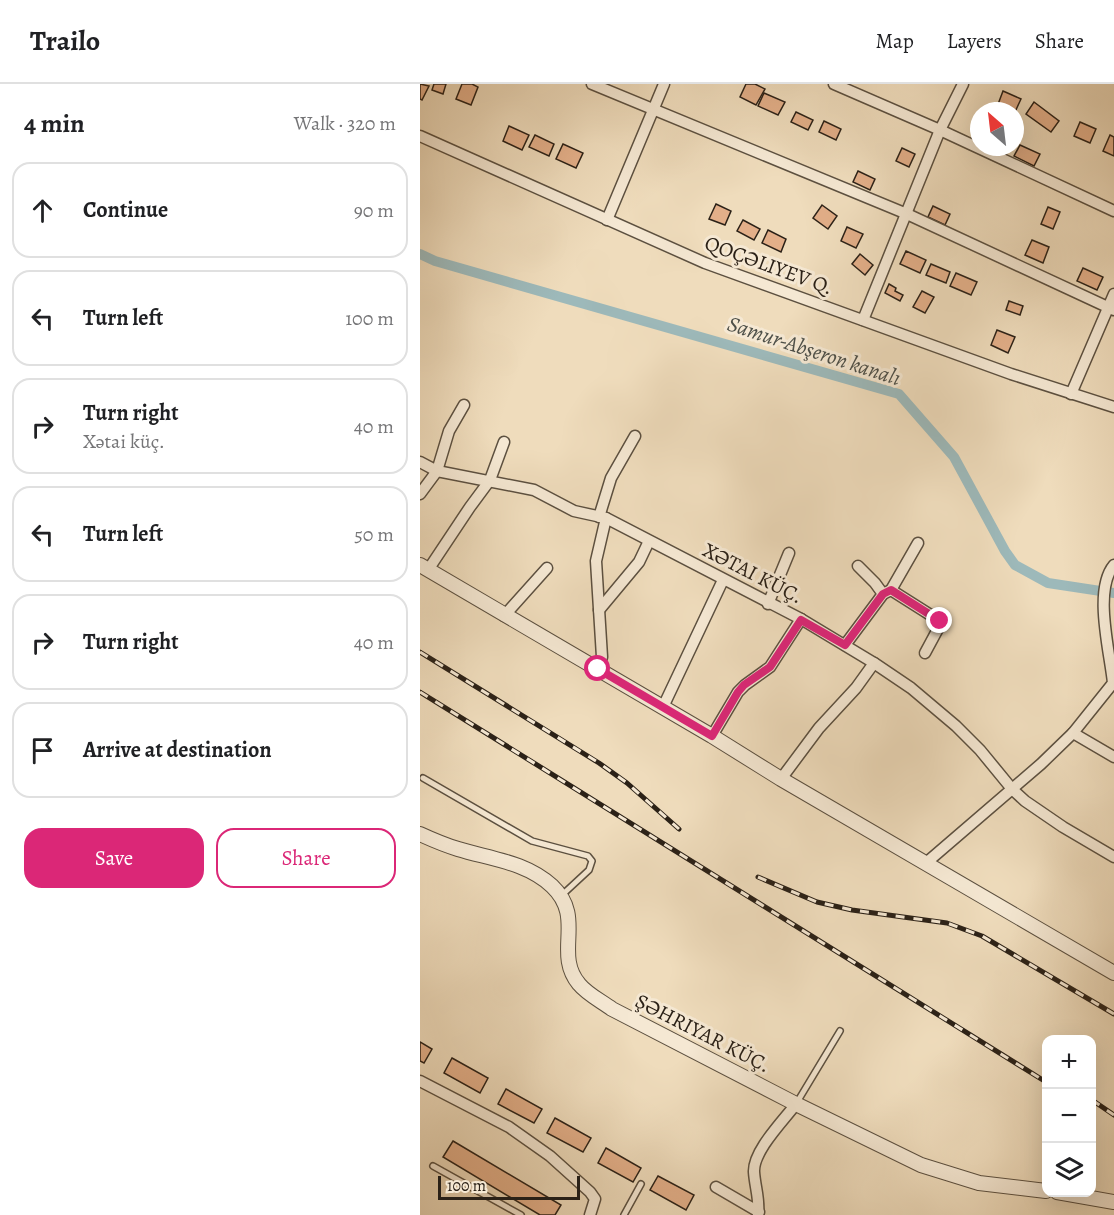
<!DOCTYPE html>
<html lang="en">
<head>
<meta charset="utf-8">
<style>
	:root { --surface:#fff; --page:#f2f2f2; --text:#202124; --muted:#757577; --line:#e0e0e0; --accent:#db2777 }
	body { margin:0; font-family:Alegreya,serif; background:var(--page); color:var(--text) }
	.controls { position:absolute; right:18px; bottom:18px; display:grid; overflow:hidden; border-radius:12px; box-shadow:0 6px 24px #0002 }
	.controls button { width:54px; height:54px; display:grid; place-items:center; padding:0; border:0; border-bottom:2px solid var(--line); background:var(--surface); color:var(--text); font:30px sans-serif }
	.compass { position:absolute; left:550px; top:18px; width:54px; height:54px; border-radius:50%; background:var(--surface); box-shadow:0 6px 24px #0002; rotate:332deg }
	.scale { position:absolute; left:18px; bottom:15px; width:142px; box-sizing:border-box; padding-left:6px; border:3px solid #2b2117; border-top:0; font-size:16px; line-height:21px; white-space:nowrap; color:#2b2117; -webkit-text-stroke:4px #f5e8d3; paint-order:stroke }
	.stop { position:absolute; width:18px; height:18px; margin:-14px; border:4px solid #db2777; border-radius:50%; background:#fff }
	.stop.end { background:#db2777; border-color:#fff; box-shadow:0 2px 6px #0008 }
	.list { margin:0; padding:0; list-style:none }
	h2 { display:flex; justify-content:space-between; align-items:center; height:78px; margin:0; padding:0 24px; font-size:26px }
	h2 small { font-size:20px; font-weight:400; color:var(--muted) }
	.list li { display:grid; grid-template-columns:39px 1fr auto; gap:18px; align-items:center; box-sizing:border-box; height:96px; margin:0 12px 12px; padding:0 12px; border:2px solid var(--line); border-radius:18px }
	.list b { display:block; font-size:22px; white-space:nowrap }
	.list p { margin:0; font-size:20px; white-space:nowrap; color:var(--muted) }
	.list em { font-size:20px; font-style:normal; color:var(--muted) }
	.actions { display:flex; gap:12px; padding:18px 24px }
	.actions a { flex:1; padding:14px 0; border:2px solid var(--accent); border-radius:18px; text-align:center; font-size:21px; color:var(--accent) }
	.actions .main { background:var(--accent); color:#fff }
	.icon { flex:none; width:33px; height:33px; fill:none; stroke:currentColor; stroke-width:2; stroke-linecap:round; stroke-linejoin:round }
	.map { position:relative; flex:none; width:694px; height:1131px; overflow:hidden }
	header { display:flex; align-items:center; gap:36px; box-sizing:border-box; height:84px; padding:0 30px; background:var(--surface); border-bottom:2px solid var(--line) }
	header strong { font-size:28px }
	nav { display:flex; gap:33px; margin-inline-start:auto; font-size:21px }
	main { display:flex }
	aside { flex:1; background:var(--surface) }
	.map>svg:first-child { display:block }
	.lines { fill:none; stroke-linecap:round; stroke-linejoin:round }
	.canal { stroke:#9db9ba; stroke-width:10 }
	.building { fill:#e3af89; stroke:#2b2117; stroke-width:1.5 }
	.service-casing { stroke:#5c5040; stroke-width:8 }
	.minor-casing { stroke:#5c5040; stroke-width:13 }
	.tertiary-casing { stroke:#5c5040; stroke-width:16 }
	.service { stroke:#f5e8d3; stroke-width:5 }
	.minor { stroke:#f5e8d3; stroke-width:10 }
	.tertiary { stroke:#f5e8d3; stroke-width:14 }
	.rail-casing { stroke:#2b2117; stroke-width:5 }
	.rail { stroke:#f5e8d3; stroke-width:3; stroke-dasharray:9; stroke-linecap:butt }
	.route { stroke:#db2777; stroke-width:8 }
	.labels { text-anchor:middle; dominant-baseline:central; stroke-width:6; stroke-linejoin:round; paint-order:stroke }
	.street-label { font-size:21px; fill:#2b2117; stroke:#f5e8d3 }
	.water-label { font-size:22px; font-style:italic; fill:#4d4f48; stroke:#f5e8d3 }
</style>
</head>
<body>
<header>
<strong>Trailo</strong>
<nav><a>Map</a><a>Layers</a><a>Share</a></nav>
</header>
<main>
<aside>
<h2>4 min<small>Walk · 320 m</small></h2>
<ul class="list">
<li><svg class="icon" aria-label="ahead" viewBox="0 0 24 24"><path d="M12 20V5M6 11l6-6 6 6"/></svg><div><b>Continue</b></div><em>90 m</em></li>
<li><svg class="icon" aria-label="left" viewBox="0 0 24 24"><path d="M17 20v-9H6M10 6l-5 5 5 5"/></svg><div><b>Turn left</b></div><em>100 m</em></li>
<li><svg class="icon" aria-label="right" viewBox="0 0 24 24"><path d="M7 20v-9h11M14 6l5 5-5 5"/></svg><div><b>Turn right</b><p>Xətai küç.</p></div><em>40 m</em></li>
<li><svg class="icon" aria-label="left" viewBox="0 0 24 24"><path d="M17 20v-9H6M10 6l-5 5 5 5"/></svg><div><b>Turn left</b></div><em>50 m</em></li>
<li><svg class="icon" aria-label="right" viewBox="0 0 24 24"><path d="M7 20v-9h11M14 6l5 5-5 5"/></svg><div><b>Turn right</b></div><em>40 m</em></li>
<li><svg class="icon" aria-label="arrive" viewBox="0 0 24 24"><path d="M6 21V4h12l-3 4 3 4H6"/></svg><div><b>Arrive at destination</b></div></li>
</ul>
<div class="actions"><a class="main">Save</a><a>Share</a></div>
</aside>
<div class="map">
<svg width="694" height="1131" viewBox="0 0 694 1131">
	<rect width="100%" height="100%" fill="#efdcbc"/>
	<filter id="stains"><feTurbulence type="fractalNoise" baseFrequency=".00333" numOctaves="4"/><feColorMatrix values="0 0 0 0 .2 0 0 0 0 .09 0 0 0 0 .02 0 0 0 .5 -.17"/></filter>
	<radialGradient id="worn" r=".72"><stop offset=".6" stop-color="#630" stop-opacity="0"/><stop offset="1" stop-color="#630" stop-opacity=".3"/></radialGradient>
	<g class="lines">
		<path class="canal" d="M0,170l15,7 464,133 55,63 51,94 10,14 33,18 66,10"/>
	</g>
	<g class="building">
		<path d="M0,0l9,2 -7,14 -2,-1z"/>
		<path d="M14,0h12l-3,10 -11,-4z"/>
		<path d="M42,0h10l6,3 -7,18 -15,-6z"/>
		<path d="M326,0h9l10,5 -9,16 -16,-8z"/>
		<path d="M583,7l18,8 -6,13 -18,-5z"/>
		<path d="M344,9l21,9 -7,13 -20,-9z"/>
		<path d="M614,18l25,19 -8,11 -25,-18z"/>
		<path d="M376,28l17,8 -5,10 -17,-8z"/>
		<path d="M404,37l17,8 -5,11 -17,-8z"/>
		<path d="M660,38l16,7 -6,14 -16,-7z"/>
		<path d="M89,42l20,9 -7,15 -19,-9z"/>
		<path d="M115,51l19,9 -5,12 -20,-9z"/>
		<path d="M690,51l4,2v19l-11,-5z"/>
		<path d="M143,60l20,9 -7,15 -20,-9z"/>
		<path d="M600,61l20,9 -6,12 -20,-10z"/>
		<path d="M482,64l13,6 -6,13 -13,-6z"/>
		<path d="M438,87l17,8 -5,11 -17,-8z"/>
		<path d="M296,120l15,7 -6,14 -16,-6z"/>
		<path d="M402,121l15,11 -9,13 -15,-11z"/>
		<path d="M513,122l17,8 -5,11 -17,-8z"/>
		<path d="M628,123l12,5 -7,17 -12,-5z"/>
		<path d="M323,136l17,9 -6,11 -17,-9z"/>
		<path d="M427,143l16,7 -7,14 -15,-7z"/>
		<path d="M348,146l18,9 -5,13 -19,-9z"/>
		<path d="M612,156l17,7 -6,16 -18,-8z"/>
		<path d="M486,167l20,9 -6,13 -20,-9z"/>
		<path d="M440,170l13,11 -8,10 -13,-11z"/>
		<path d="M511,180l19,8 -4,11 -20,-8z"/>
		<path d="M663,184l20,9 -6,13 -20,-9z"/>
		<path d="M536,189l21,9 -6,13 -21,-9z"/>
		<path d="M469,200l7,4 -1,3 8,4 -3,6 -15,-8z"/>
		<path d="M502,207l12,6 -9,16 -12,-6z"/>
		<path d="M589,217l14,5 -3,9 -14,-5z"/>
		<path d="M577,246l18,7 -7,16 -17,-8z"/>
		<path d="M0,958l12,7 -8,14 -4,-2z"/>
		<path d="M32,974l36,20 -8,15 -36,-20z"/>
		<path d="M86,1005l36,20 -8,14 -36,-19z"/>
		<path d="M135,1034l36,20 -8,14 -36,-19z"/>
		<path d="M33,1057l108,64 -6,10h-15l-97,-58z"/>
		<path d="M186,1064l35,20 -8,14 -35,-19z"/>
		<path d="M238,1092l36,19 -8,15 -36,-20z"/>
	</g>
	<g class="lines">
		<defs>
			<g id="service">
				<path d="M3,694l109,63 56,15 4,5 -3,9 -27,25"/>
				<path d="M376,1020l44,-73"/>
				<path d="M13,1082l88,49"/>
				<path d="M204,1131l17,-31"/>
			</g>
			<g id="minor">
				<path d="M172,0l315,130 207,96"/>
				<path d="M414,0l106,46 174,81"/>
				<path d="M0,52l285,127 306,111 103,33"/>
				<path d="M187,136l57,-136"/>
				<path d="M443,236l77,-190 23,-46"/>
				<path d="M651,310l43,-100"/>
				<path d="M0,378l17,9 97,19 40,21 32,7 195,101 73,44 37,25 45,38 24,24 32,39 13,12 38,26 51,30"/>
				<path d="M0,410l17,-23 12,-40 15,-26"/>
				<path d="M179,433l12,-39 24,-42"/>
				<path d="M438,482l17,17 8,11"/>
				<path d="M8,486l42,-63 20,-27 14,-38"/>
				<path d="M471,506l27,-47"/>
				<path d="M348,520l21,-51"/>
				<path d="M179,526l40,-48 10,-21"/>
				<path d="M84,532l43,-48"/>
				<path d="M425,561l38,-51 8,-4 49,31 -1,6 -14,26"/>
				<path d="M178,585l4,-12 -6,-96 10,-43"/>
				<path d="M243,623l60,-127"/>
				<path d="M653,649l41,24"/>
				<path d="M292,652l26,-44 7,-7 25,-18 31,-48"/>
				<path d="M361,695l38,-51 37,-40 18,-25"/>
				<path d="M506,779l115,-99 32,-31 40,-50c-3,-31 -20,-93 1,-118"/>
				<path d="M0,997l89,46 41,29 40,36 5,7 -5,16"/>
				<path d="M296,1103l43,25"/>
				<path d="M338,1131c2,-15 -3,-28 -4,-43 -1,-21 29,-51 42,-68"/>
			</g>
			<g id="tertiary">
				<path d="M0,481l292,171 69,43 333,194"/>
				<path d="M0,750c13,6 25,11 38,15 33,10 68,13 94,37 34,32 1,67 27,98 8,10 22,17 33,25l184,95 125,61 58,18 67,8"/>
				<path d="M637,1108l57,10"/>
			</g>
		</defs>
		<use href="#service" class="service-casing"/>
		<use href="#minor" class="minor-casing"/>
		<use href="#tertiary" class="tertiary-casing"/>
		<use href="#service" class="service"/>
		<use href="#minor" class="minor"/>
		<use href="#tertiary" class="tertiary"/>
		<defs>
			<g id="rail">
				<path d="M0,568l179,111 28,20 52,46"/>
				<path d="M0,608l626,390"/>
				<path d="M338,793l59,25 35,8 95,13 35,13 132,78"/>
				<path d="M672,1016l22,15"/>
			</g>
		</defs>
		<use href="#rail" class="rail-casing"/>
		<use href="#rail" class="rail"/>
	</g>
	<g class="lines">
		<path class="route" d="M178,585l114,67 26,-44 6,-7 26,-18 31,-47 44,25 38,-51 8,-4 49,31"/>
	</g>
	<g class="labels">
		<g class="street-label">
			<text transform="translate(349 181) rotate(20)">QOÇƏLIYEV Q.</text>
			<text transform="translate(333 489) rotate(27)">XƏTAI KÜÇ.</text>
			<text transform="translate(283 949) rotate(27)">ŞƏHRIYAR KÜÇ.</text>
		</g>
		<g class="water-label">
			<text transform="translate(394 267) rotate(18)">Samur-Abşeron kanalı</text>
		</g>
	</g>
	<rect width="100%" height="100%" filter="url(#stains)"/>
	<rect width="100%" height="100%" fill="url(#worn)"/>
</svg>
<div class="controls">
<button>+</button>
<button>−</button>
<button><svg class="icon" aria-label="layers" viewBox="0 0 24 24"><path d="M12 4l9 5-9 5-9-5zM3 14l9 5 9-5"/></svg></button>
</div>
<svg class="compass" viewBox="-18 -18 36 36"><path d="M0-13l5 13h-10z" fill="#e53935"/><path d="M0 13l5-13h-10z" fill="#757577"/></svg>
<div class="scale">100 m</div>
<div class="stop" style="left:178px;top:585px"></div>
<div class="stop end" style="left:520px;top:537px"></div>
</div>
</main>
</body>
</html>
